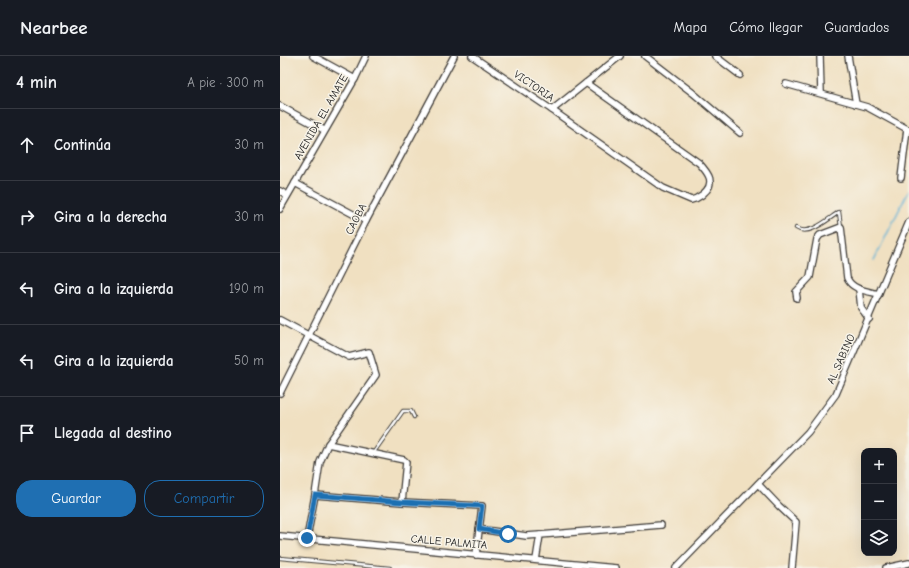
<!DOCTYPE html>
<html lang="es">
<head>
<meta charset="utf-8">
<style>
	:root { --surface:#171b24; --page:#242831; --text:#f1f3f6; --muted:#9ea1a6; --line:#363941; --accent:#1f6fb2 }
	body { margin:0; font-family:"Comic Neue",sans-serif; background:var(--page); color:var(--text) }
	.controls { position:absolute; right:12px; bottom:12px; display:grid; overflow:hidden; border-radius:8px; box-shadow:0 4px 16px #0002 }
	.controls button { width:36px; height:36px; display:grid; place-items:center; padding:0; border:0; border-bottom:1px solid var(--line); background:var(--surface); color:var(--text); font:20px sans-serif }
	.stop { position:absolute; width:12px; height:12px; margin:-9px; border:3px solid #1f6fb2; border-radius:50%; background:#fff }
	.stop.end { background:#1f6fb2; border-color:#fff; box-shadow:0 1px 4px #0008 }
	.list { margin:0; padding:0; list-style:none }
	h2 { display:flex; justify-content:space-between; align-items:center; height:52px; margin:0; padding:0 16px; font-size:17px }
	h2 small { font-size:13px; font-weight:400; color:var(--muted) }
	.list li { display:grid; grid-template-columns:26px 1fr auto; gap:12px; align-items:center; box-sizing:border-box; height:72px; padding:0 16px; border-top:1px solid var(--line) }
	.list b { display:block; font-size:15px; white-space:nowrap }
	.list em { font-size:13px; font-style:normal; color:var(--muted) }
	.actions { display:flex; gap:8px; padding:12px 16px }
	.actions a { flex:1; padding:9px 0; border:1px solid var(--accent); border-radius:16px; text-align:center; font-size:14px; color:var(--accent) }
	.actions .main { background:var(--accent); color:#fff }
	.icon { flex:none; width:22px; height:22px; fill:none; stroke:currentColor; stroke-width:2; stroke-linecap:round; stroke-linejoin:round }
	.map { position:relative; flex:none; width:629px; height:512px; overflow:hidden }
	header { display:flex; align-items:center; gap:24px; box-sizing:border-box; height:56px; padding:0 20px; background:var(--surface); border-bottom:1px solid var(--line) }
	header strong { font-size:19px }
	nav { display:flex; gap:22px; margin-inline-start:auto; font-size:14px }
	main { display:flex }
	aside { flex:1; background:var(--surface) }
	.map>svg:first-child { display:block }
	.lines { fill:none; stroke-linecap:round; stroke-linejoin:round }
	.stream { stroke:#5bb3d8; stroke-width:1.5 }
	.lane-casing { stroke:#3c3935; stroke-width:4.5 }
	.street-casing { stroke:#3c3935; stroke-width:8 }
	.lane { stroke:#fff; stroke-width:2.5 }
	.street { stroke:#fff; stroke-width:5.5 }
	.route { stroke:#1f6fb2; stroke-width:5 }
	.labels { text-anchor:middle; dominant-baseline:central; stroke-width:3; stroke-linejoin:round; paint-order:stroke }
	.street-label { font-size:11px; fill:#1c1c1c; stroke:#f7f3e8 }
</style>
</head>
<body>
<header>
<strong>Nearbee</strong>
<nav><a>Mapa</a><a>Cómo llegar</a><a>Guardados</a></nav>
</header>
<main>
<aside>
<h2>4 min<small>A pie · 300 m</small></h2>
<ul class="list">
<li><svg class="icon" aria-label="ahead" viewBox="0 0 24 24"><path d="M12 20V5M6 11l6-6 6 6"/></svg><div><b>Continúa</b></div><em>30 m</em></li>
<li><svg class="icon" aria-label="right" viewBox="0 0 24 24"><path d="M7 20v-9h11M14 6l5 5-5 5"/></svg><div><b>Gira a la derecha</b></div><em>30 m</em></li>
<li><svg class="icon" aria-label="left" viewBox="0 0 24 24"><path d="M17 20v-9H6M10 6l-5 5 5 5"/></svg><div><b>Gira a la izquierda</b></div><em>190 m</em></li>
<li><svg class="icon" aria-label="left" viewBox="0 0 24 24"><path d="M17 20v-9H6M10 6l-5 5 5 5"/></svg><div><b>Gira a la izquierda</b></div><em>50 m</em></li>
<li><svg class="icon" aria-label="arrive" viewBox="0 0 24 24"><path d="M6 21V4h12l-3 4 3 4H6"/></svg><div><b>Llegada al destino</b></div></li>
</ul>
<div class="actions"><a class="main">Guardar</a><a>Compartir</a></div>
</aside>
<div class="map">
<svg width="629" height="512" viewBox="0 0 629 512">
	<rect width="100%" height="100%" fill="#f7f3e8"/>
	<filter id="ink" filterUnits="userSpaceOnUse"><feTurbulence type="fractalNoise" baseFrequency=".025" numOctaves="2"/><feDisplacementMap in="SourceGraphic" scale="8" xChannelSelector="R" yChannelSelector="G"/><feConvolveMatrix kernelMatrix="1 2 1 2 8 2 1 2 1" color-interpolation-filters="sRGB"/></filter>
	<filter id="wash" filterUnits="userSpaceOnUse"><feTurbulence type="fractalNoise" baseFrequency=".012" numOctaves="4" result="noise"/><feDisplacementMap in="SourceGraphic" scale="16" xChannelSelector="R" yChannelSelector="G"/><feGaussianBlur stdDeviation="0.9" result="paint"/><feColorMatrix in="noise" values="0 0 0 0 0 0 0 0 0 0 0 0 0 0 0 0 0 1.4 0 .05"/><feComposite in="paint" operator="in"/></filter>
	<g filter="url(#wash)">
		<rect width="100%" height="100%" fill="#f0e0c1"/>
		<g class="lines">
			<path class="stream" d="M594,204l35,-70"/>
		</g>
	</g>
	<g filter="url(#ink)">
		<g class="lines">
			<defs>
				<g id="lane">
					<path d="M516,172c13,9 32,-9 43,-16l2,15"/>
					<path d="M94,396l29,-41h8l3,6"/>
					<path d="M0,502l110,10"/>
				</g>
				<g id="street">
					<path d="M33,0l42,23"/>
					<path d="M192,0l80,54 68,-54"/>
					<path d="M365,0l48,37 47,40"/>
					<path d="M435,0l25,19"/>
					<path d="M540,0l1,37"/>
					<path d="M568,0l8,48"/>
					<path d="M506,28l81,23 42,23"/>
					<path d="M0,50l44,24"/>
					<path d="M272,54l111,78 28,12c6,-1 8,-3 12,-6 13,-11 6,-20 -4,-31l-113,-80"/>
					<path d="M621,122l6,-49"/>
					<path d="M15,127l71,38"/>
					<path d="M0,135l7,4"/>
					<path d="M0,153l75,-130 11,-23"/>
					<path d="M579,233l2,19 8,11"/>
					<path d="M517,242l-1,-6 14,-15 7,-38 3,-4 21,-8 6,51c5,12 20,13 32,16"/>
					<path d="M0,264l69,37 20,-5 7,23 -48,69 -8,18 -5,33 -8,43"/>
					<path d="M0,337l86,-172 88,-165"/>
					<path d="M48,388l76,16 2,2 -4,40"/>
					<path d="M478,428l21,22 17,16 -4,46"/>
					<path d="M35,439l87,7 80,4 -6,49"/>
					<path d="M199,473l47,7 14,-1"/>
					<path d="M0,480l336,32"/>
					<path d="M256,504l4,-25 121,-10"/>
					<path d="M396,512l132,-136 28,-38 73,-172"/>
					<path d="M606,512l23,-5"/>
				</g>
			</defs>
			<use href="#lane" class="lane-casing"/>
			<use href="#street" class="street-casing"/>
			<use href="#lane" class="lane"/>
			<use href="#street" class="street"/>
		</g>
	</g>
	<g class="lines" filter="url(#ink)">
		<path class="route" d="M27,482l8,-43 87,7 80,4 -3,23 29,5"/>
	</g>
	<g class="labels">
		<g class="street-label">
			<text transform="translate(254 30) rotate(34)">VICTORIA</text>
			<text transform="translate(41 61) rotate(-60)">AVENIDA EL AMATE</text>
			<text transform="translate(76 163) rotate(-63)">CAOBA</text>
			<text transform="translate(561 303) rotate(-66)">AL SABINO</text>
			<text transform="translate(169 486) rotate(5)">CALLE PALMITA</text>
		</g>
	</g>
</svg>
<div class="controls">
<button>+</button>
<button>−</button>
<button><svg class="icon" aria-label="layers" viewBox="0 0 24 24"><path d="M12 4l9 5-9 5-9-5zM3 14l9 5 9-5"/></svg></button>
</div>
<div class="stop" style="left:228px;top:478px"></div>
<div class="stop end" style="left:27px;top:482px"></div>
</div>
</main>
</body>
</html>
